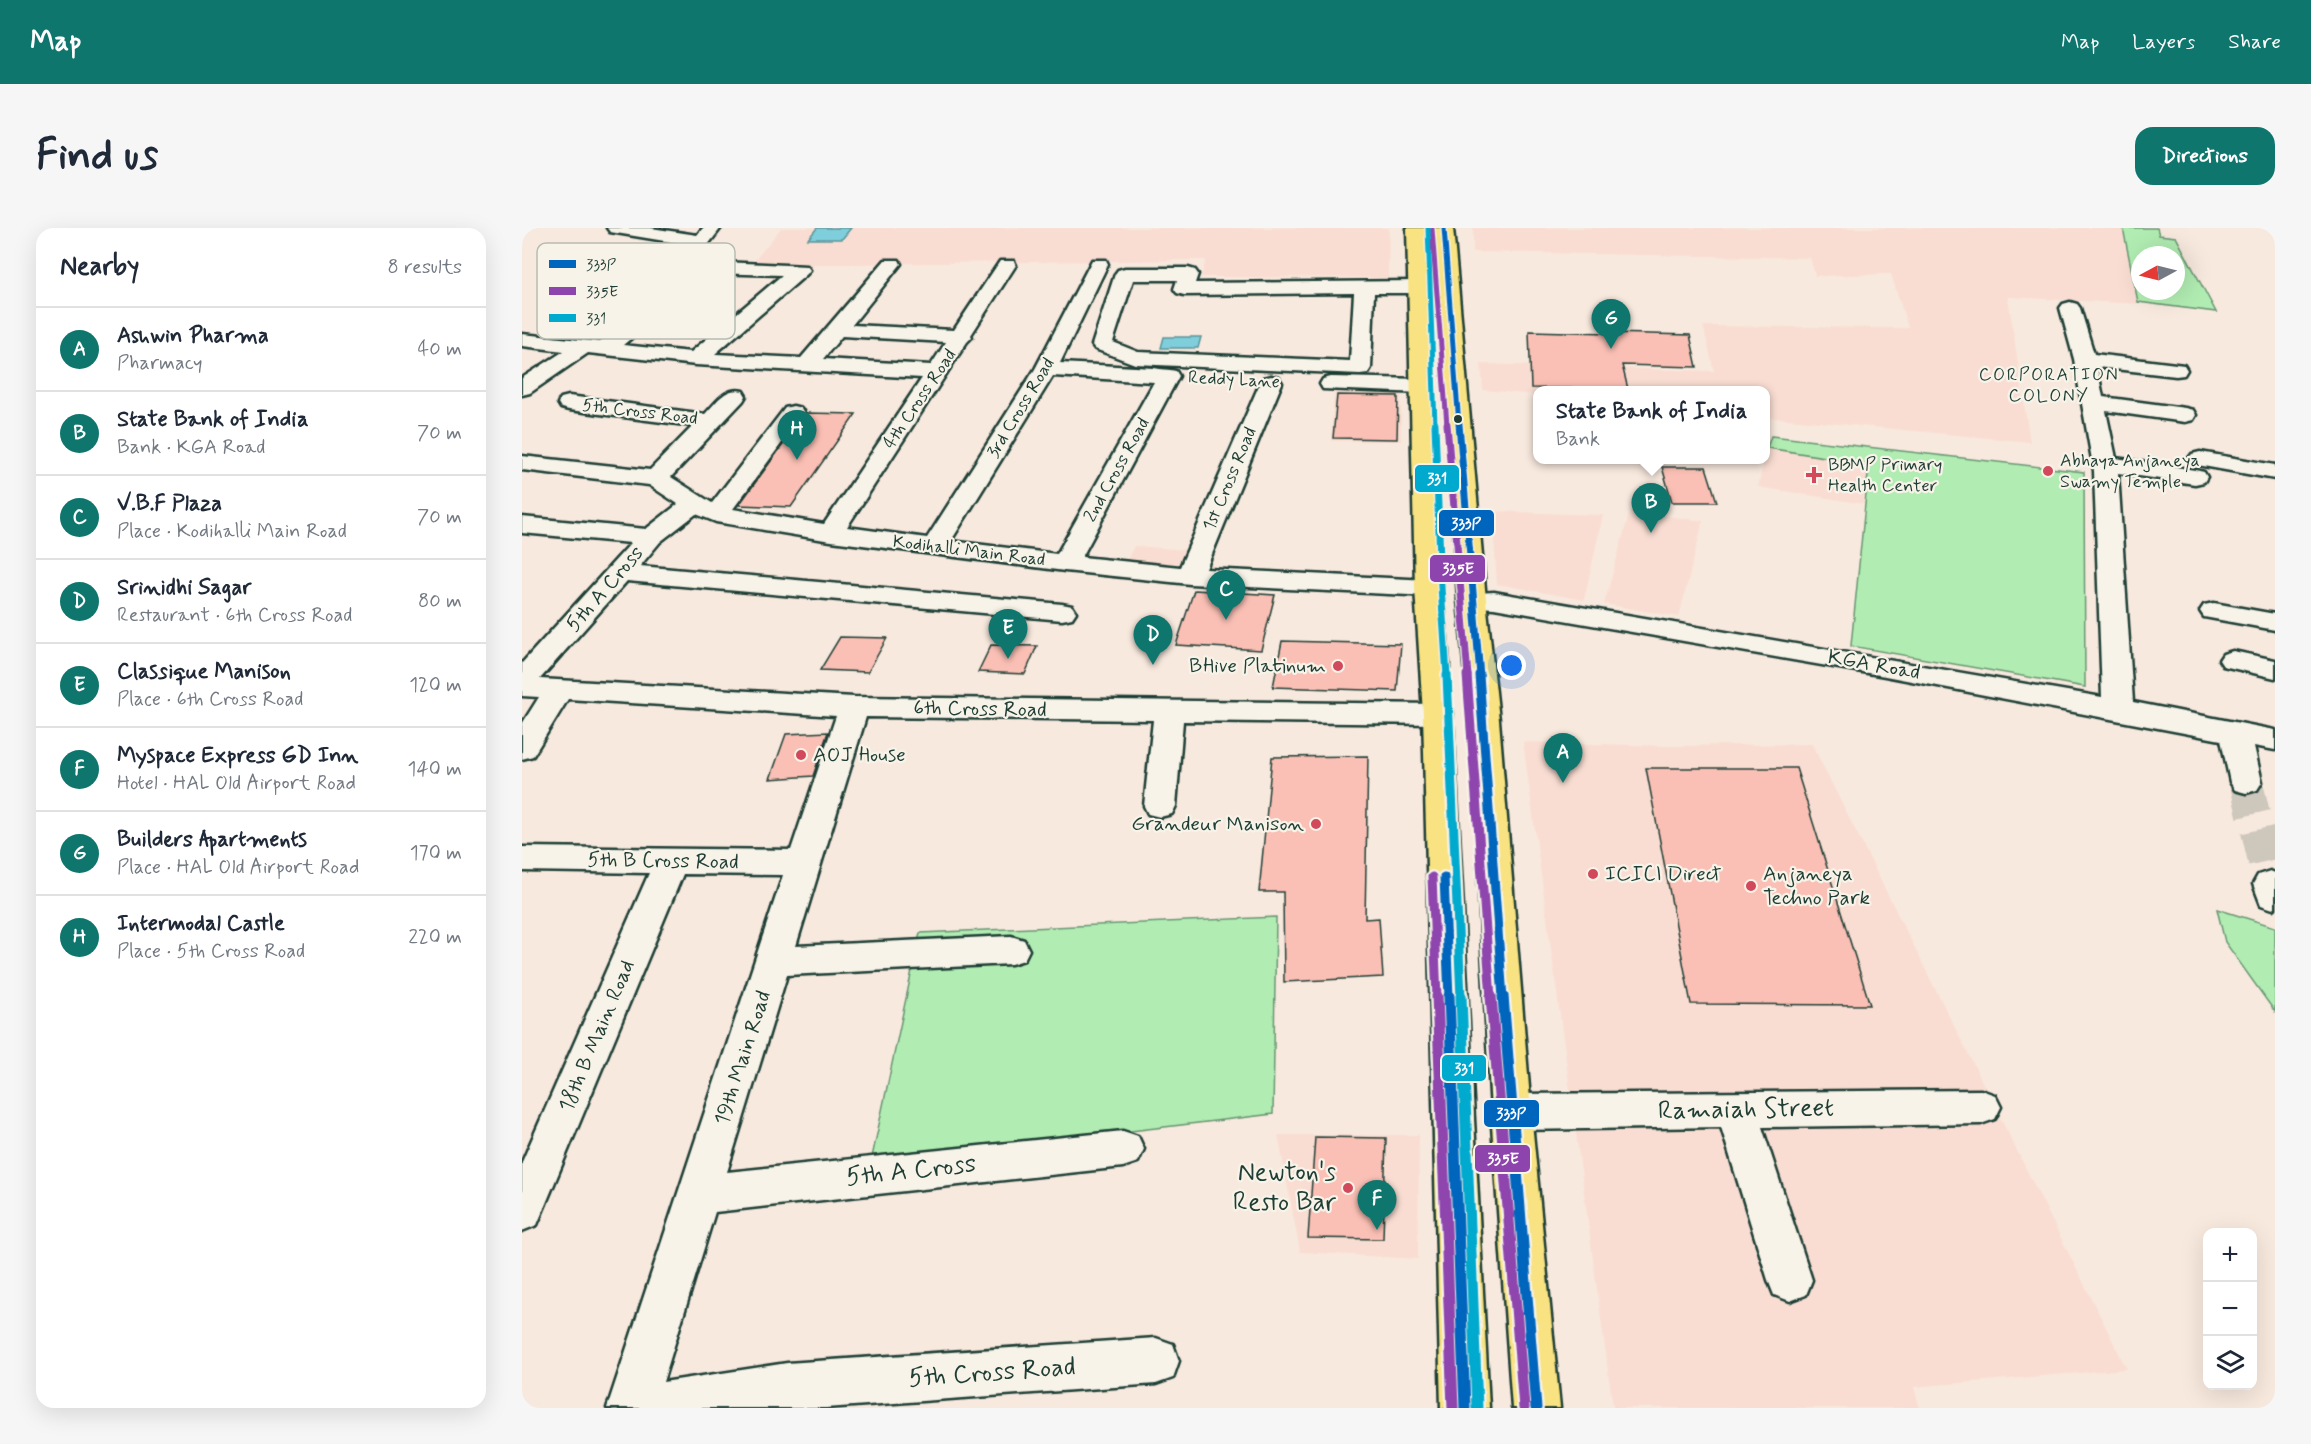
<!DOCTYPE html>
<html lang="en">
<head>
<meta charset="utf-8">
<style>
	:root { --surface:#fff; --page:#f6f6f7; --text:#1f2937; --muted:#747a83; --line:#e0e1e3; --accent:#0f766e }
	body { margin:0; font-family:Mynerve,sans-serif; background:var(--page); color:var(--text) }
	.controls { position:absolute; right:18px; bottom:18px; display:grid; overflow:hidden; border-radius:12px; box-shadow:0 6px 24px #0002 }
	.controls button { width:54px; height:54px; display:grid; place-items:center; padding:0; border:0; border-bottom:2px solid var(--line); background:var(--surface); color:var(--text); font:30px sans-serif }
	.compass { position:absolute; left:1609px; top:18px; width:54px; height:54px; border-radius:50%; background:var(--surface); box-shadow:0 6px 24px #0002; rotate:263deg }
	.you { position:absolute; left:990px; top:438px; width:21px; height:21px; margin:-15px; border:4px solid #fff; border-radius:50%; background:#1a73e8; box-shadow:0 0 0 9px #1a73e833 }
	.badge { display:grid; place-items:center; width:39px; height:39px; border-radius:50%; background:var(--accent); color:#fff; font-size:20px; font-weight:700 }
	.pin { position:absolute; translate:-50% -50px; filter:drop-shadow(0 2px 3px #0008) }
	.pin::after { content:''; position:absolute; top:32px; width:21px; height:18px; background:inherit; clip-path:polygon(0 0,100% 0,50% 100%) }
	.popup { position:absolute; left:1011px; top:158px; width:237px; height:78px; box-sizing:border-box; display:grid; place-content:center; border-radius:12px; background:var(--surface); filter:drop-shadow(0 2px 4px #0005); font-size:20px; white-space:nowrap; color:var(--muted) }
	.popup b { font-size:22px; color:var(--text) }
	.popup::after { content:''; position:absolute; left:50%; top:100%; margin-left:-12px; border:12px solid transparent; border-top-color:var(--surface) }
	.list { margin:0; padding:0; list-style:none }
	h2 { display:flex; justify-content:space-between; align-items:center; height:78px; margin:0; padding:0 24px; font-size:26px }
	h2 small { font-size:20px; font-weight:400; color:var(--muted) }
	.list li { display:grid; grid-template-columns:39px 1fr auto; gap:18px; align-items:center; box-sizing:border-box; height:84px; padding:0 24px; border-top:2px solid var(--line) }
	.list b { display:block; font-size:22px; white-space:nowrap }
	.list p { margin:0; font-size:20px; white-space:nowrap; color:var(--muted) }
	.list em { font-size:20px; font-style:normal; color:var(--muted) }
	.icon { flex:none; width:33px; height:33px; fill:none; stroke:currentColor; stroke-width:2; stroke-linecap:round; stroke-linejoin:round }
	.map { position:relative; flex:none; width:1753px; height:1180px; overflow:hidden; border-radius:18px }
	header { display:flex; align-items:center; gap:36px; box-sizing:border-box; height:84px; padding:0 30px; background:var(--accent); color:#fff }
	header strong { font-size:28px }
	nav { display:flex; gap:33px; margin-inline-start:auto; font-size:21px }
	.intro { display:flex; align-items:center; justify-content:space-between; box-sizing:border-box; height:144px; padding:0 36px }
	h1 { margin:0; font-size:42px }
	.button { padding:15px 27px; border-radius:18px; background:var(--accent); color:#fff; font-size:21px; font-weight:700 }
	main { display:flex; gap:36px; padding:0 36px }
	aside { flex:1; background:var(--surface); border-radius:18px; box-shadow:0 6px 24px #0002 }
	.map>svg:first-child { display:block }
	.built { fill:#f9ddd2 }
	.green { fill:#b1edb2; stroke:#689573; stroke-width:1.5; fill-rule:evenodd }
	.water { fill:#7fcedc; stroke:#599499; stroke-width:1.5 }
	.building { fill:#fbc0b5; stroke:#1f3d34; stroke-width:1.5 }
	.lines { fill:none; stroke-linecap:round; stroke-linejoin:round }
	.street-tunnel { stroke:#cdc7bc; stroke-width:33; stroke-dasharray:33 16; stroke-linecap:butt }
	.street-casing { stroke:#1f3d34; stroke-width:5 }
	.primary-casing { stroke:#1f3d34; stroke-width:5 }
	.street { fill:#f7f3e8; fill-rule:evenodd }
	.primary { fill:#f8e281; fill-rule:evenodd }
	.bus-1-far3-casing { stroke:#f7f3e8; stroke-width:8 }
	.bus-1-far2-casing { stroke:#f7f3e8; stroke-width:10 }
	.bus-1-far1-casing { stroke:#f7f3e8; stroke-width:14 }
	.bus-1-casing { stroke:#f7f3e8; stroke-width:16 }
	.bus-2-far3-casing { stroke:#f7f3e8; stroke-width:8 }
	.bus-2-far2-casing { stroke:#f7f3e8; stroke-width:10 }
	.bus-2-far1-casing { stroke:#f7f3e8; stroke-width:14 }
	.bus-2-casing { stroke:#f7f3e8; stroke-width:16 }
	.bus-3-far3-casing { stroke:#f7f3e8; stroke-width:8 }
	.bus-3-far2-casing { stroke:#f7f3e8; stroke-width:10 }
	.bus-3-far1-casing { stroke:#f7f3e8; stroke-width:14 }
	.bus-3-casing { stroke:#f7f3e8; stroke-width:16 }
	.bus-1-far3 { stroke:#0065bd; stroke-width:5 }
	.bus-1-far2 { stroke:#0065bd; stroke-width:7 }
	.bus-1-far1 { stroke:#0065bd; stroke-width:9 }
	.bus-1 { stroke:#0065bd; stroke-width:11 }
	.bus-2-far3 { stroke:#8e44ad; stroke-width:5 }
	.bus-2-far2 { stroke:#8e44ad; stroke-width:7 }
	.bus-2-far1 { stroke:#8e44ad; stroke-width:9 }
	.bus-2 { stroke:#8e44ad; stroke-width:11 }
	.bus-3-far3 { stroke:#00a9ce; stroke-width:5 }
	.bus-3-far2 { stroke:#00a9ce; stroke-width:7 }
	.bus-3-far1 { stroke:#00a9ce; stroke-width:9 }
	.bus-3 { stroke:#00a9ce; stroke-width:11 }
	.bus-dot { fill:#1f3d34; stroke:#f7f3e8; stroke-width:2 }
	.poi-dot { fill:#d1495b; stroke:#f7f3e8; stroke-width:2 }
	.labels { text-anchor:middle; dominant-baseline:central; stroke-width:4.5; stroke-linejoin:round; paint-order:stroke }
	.far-neighbourhood-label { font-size:18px; letter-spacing:1.5px; fill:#1f3d34; stroke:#f7f3e8 }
	.far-street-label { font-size:18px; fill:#1f3d34; stroke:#f7f3e8 }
	.far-poi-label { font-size:18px; fill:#1f3d34; stroke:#f7f3e8; text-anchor:start }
	.street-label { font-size:21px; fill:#1f3d34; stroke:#f7f3e8 }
	.poi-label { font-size:21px; fill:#1f3d34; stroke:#f7f3e8; text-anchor:start }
	.near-street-label { font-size:26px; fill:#1f3d34; stroke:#f7f3e8 }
	.near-poi-label { font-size:26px; fill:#1f3d34; stroke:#f7f3e8; text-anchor:end }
	.key { fill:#f7f3e8; stroke:#b6bcb2; stroke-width:1.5 }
	.key-label { font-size:16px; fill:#1f3d34 }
	.line-badge { stroke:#f7f3e8; stroke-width:2 }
	.badge-label { font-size:16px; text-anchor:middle; font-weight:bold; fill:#fff }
</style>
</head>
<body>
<header>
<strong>Map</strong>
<nav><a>Map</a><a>Layers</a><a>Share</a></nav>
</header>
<div class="intro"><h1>Find us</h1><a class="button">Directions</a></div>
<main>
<aside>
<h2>Nearby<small>8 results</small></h2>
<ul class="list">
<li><span class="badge">A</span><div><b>Ashwin Pharma</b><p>Pharmacy</p></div><em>40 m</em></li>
<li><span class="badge">B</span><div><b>State Bank of India</b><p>Bank · KGA Road</p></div><em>70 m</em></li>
<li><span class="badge">C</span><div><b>V.B.F Plaza</b><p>Place · Kodihalli Main Road</p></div><em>70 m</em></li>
<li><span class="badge">D</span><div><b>Srinidhi Sagar</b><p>Restaurant · 6th Cross Road</p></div><em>80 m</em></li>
<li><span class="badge">E</span><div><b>Classique Manison</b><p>Place · 6th Cross Road</p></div><em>120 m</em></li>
<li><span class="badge">F</span><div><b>Myspace Express GD Inn</b><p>Hotel · HAL Old Airport Road</p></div><em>140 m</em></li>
<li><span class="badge">G</span><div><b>Builders Apartments</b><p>Place · HAL Old Airport Road</p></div><em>170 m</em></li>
<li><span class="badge">H</span><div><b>Intermodal Castle</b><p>Place · 5th Cross Road</p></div><em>220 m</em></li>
</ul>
</aside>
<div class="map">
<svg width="1753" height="1180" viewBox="0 0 1753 1180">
	<rect width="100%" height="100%" fill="#f8e9de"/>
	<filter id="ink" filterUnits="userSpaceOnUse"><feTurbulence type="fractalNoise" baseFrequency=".0167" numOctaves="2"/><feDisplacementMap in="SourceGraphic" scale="12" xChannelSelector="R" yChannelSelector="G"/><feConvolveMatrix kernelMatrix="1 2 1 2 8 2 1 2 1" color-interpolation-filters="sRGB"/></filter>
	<g filter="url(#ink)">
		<g class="built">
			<path d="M259,0h608l-1,50 -187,-1 5,-17 -455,5z"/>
			<path d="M951,0h650l15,76 -130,-7 22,145 -265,-25v-27h-228v5l-54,-5 -2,-26 233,7 -11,-45 205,2 -17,-54 -76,2 -5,-18 -337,-6z"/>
			<path d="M812,164l67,1v48h-70z"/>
			<path d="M1245,220l103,16 -6,40 -106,-17z"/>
			<path d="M970,283l111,4 -19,85 -87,-16z"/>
			<path d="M1108,283l73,10 -24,96 -75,-13z"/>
			<path d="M612,318l55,4 -6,14 -56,-4z"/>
			<path d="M1001,514l148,4 141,-2 315,625 -213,18 6,21h-307z"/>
			<path d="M756,907h141l-1,124 -118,-7z"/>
		</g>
		<g class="green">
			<path d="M1601,0h34l2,7 17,2 40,75 -78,-10zM1618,27h36v36h-36z"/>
			<path d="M1249,208l313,36 1,215 -234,-41 18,-182 -102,-16z"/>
			<path d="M1695,681l58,18v85l-50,-70z"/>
			<path d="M754,689l-3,197 -402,48 49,-229z"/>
		</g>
		<g class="water">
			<path d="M295,0h34l-9,11h-34z"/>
			<path d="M642,109h37l-3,11h-37z"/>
		</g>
		<g class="building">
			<path d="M1007,103l161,4 7,32 -75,-2 6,24 -97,-1z"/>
			<path d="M815,167l61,1 -1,43 -64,-1z"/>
			<path d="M284,185l50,1 -65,93 -52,-2z"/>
			<path d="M1140,239h44l11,35h-45z"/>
			<path d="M672,362l81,5 -14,55 -85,-5z"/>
			<path d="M318,409l47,1 -19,34 -48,-2z"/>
			<path d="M760,413l119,3 -4,47 -124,-4z"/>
			<path d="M469,417l46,1 -12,28 -47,-2z"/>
			<path d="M306,504l-15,44 -43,3 16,-45z"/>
			<path d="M846,528l-3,163 14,-1 4,59 -99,5 -1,-90h-24l13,-135z"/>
			<path d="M1124,540h150l74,237 -179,-1z"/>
			<path d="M793,909l71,1 -3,101 -75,-1z"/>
		</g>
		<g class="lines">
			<path class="street-tunnel" d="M1724,554l24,102"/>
			<defs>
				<g id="street">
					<path d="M85,0h44l46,7 6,-7h18l-24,31 3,2 107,5 3,4 -3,4 -92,80 86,4 84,-98h14l2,4 -49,61 102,5 46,-69h14l2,4 -45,70 1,2 -5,5 -120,185 80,11 108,-169 55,-105 2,-4h14l2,4 -48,99 94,5c8,2 14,1 22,3l3,5 -97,181 98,10 80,-184 3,-5 8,-2 8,2 3,5 -76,186 223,11 10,2 4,6 -4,6 -10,2 -239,-12 -125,-13 -234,-30 -115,-19 -20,-8 -36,28 -20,24 422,38 10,2 4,6 -4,6 -10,2 -435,-39 -87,98 314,18 584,7 11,3 4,7 -4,7 -11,3 -255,-3 -7,85 -4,8 -12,3 -12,-3 -4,-8 9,-86 -287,-3 -70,229 215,-10 13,4 5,10 -5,10 -13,4 -224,11 -60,197 396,-41 15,5 6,13 -6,13 -15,5 -408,45 -52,170 124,-19 369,-25 17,6 6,17 -6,17 -17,6 -330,24h-219l176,-533 -100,-1 -146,351 -15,6v-69l127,-289 -127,-2v-24l269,3 45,-134 -268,-17 -35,57 -11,3v-35l17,-27 -17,-1v-33l109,-120 -109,-10v-16l124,12 32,-25 -29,-19 -127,-15v-14l128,14 43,-44 -124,-16 -8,-2 -3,-5 3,-5 8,-2 136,18c12,-12 20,-27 38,-23l3,5 -3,5 -72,76 41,26 73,-95 8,-2 8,2 3,5 -71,96 91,15 98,-146 -226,-13 -108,-12 -58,40 -8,2v-17l42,-27 -42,-5v-12l78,8 90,-70 -12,-13 11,-14 -73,-12 -6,-1zM188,45l72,2 -91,77 -68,-7zM320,108l104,6 -15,23 -108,-6zM531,148l101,6 -97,172 -106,-13z"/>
					<path d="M603,40h63l7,2 3,4 -3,9 223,-2 7,2 3,4 -3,4 -7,2h-44l-3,75 -3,5 -8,1 -225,-10 -40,-15 -3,-4 23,-71 3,-4zM611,52h44l-3,9 3,4 7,2 170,-2 -4,68 -212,-9 -25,-10z"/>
					<path d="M1548,74l7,2 3,4 14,46 82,10 8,1 3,5 -3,5 -8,1 -79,-9 6,30 82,11 8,2 3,5 -3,5 -8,2 -79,-11 10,47 79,12 9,2 3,5 -3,5 -9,2 -77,-11 15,229 142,28v20l-21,-4 8,36 -5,8 -11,3 -11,-3 -5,-8 -9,-42 -336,-64 -391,-68 -32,-2 -4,-6 4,-6 32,-2 608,105 -8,-226 -20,-112 -14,-51 3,-4z"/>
					<path d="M809,149l92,2 8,2 3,5 -3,5 -8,2 -100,-4 -3,-5 3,-5z"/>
					<path d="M1678,224l75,13v14l-83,-15 -4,-5 4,-5z"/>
					<path d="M1692,375l61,11v16l-71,-13 -4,-6 4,-6z"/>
					<path d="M1711,423l42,9v18l-52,-12 -4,-6 4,-6z"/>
					<path d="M1748,643l5,2v35l-2,1 -12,-4 -8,-21 5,-9z"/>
					<path d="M1459,862l14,5 6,12 -6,12 -14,5 -219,3 50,153 -6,15 -16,6 -16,-6 -6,-15 -47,-153 -210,3 -14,-6 -6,-12 6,-12 14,-6z"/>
				</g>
				<g id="primary">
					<path d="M885,0h18l18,360 10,126 36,694h-48l-18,-694 -8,-126z"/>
					<path d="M913,0h18l33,372 13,120 32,392 29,296h-48l-21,-296 -22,-392 -11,-120z"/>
				</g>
			</defs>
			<use href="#street" class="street-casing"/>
			<use href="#primary" class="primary-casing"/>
			<use href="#street" class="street"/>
			<use href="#primary" class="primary"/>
			<defs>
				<path id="bus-1-far3" d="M922,0l15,197"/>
				<path id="bus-1-far2" d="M937,196l21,252"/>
				<g id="bus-1-far1">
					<path d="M957,447l24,323"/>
					<path d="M922,649l5,121"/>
				</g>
				<g id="bus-1">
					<path d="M927,768l16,412"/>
					<path d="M981,768l33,412"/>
				</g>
				<path id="bus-2-far3" d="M910,1l15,196"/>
				<path id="bus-2-far2" d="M925,196l21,252"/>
				<g id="bus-2-far1">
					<path d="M945,447l24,323"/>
					<path d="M910,649l5,121"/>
				</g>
				<g id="bus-2">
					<path d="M915,768l16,412"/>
					<path d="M969,768l33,412"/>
				</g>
				<path id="bus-3-far3" d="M906,0l7,197"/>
				<path id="bus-3-far2" d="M913,196l6,163 6,89"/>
				<path id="bus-3-far1" d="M925,447l14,323"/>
				<path id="bus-3" d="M939,768l16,412"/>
			</defs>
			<use href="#bus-1-far3" class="bus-1-far3-casing"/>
			<use href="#bus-1-far2" class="bus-1-far2-casing"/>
			<use href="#bus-1-far1" class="bus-1-far1-casing"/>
			<use href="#bus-1" class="bus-1-casing"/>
			<use href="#bus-2-far3" class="bus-2-far3-casing"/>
			<use href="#bus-2-far2" class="bus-2-far2-casing"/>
			<use href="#bus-2-far1" class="bus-2-far1-casing"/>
			<use href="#bus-2" class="bus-2-casing"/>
			<use href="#bus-3-far3" class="bus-3-far3-casing"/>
			<use href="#bus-3-far2" class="bus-3-far2-casing"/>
			<use href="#bus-3-far1" class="bus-3-far1-casing"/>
			<use href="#bus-3" class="bus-3-casing"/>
			<use href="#bus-1-far3" class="bus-1-far3"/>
			<use href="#bus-1-far2" class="bus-1-far2"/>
			<use href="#bus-1-far1" class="bus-1-far1"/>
			<use href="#bus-1" class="bus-1"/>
			<use href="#bus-2-far3" class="bus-2-far3"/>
			<use href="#bus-2-far2" class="bus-2-far2"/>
			<use href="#bus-2-far1" class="bus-2-far1"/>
			<use href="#bus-2" class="bus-2"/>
			<use href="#bus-3-far3" class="bus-3-far3"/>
			<use href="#bus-3-far2" class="bus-3-far2"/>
			<use href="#bus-3-far1" class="bus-3-far1"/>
			<use href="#bus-3" class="bus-3"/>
		</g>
	</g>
	<circle class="bus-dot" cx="936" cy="191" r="5"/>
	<g class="poi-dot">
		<circle cx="1526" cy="243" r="6"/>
		<path d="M1289 238h6v6h6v6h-6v6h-6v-6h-6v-6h6z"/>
		<circle cx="816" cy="438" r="6"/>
		<circle cx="279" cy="527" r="6"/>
		<circle cx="794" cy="596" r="6"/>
		<circle cx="1071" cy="646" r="6"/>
		<circle cx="1229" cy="658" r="6"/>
		<circle cx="826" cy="960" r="6"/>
	</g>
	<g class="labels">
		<g class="far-neighbourhood-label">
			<text x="1527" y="147">CORPORATION<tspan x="1527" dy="21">COLONY</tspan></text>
		</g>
		<g class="far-street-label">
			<text transform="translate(712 152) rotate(3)">Reddy Lane</text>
			<text transform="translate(398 171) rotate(-56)">4th Cross Road</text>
			<text transform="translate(499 180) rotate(-59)">3rd Cross Road</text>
			<text transform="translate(118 184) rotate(7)">5th Cross Road</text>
			<text transform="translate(595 242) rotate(-61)">2nd Cross Road</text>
			<text transform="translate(708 251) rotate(-67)">1st Cross Road</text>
			<text transform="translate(447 323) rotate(7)">Kodihalli Main Road</text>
		</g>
		<g class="far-poi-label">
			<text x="1538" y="233">Abhaya Anjaneya<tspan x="1538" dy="21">Swamy Temple</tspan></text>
			<text x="1306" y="237">BBMP Primary<tspan x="1306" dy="21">Health Center</tspan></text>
		</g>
		<g class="street-label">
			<text transform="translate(83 361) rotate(-49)">5th A Cross</text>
			<text transform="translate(1352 437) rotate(10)">KGA Road</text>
			<text transform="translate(458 481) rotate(1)">6th Cross Road</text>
			<text transform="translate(141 633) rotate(1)">5th B Cross Road</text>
			<text transform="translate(75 808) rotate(-67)">18th B Main Road</text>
			<text transform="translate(221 830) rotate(-72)">19th Main Road</text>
		</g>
		<g class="poi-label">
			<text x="804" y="438" text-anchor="end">BHive Platinum</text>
			<text x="291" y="527">AOJ House</text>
			<text x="782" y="596" text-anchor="end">Grandeur Manison</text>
			<text x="1083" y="646">ICICI Direct</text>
			<text x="1241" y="646">Anjaneya<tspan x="1241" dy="24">Techno Park</tspan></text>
		</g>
		<g class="near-street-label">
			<text transform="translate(1224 882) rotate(-1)">Ramaiah Street</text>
			<text transform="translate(389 943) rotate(-6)">5th A Cross</text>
			<text transform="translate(470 1145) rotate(-4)">5th Cross Road</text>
		</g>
		<g class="near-poi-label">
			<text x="814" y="945">Newton's<tspan x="814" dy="30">Resto Bar</tspan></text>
		</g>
	</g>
	<rect x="15" y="15" width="198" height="96" rx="9" class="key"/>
	<rect x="27" y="32" width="27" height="8" fill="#0065bd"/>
	<rect x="27" y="59" width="27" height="8" fill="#8e44ad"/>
	<rect x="27" y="86" width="27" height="8" fill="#00a9ce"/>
	<g class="key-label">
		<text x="64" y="42">333P</text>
		<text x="64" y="69">335E</text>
		<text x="64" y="96">331</text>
	</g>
	<g class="line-badge">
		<rect x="892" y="236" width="46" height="29" rx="6" fill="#00a9ce"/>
		<rect x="916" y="281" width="57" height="28" rx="6" fill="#0065bd"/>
		<rect x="907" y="326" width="57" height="29" rx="6" fill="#8e44ad"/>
		<rect x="919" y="826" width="46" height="28" rx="6" fill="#00a9ce"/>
		<rect x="961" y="871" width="57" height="29" rx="6" fill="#0065bd"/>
		<rect x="952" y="916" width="57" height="29" rx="6" fill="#8e44ad"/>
	</g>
	<g class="badge-label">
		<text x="915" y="256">331</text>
		<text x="944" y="301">333P</text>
		<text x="936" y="346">335E</text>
		<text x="942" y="846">331</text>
		<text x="989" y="891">333P</text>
		<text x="981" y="936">335E</text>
	</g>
</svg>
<div class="controls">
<button>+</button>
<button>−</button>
<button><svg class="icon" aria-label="layers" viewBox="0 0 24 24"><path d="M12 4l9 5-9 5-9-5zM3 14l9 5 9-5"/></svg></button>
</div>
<svg class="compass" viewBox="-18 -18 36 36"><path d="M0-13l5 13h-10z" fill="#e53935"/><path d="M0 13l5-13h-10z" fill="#747a83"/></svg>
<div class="you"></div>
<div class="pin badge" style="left:1041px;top:555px">A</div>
<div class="pin badge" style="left:1129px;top:305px">B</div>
<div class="popup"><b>State Bank of India</b>Bank</div>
<div class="pin badge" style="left:704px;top:392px">C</div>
<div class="pin badge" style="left:631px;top:437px">D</div>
<div class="pin badge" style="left:486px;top:431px">E</div>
<div class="pin badge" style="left:855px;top:1002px">F</div>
<div class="pin badge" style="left:1089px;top:121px">G</div>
<div class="pin badge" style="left:275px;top:232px">H</div>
</div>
</main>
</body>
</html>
